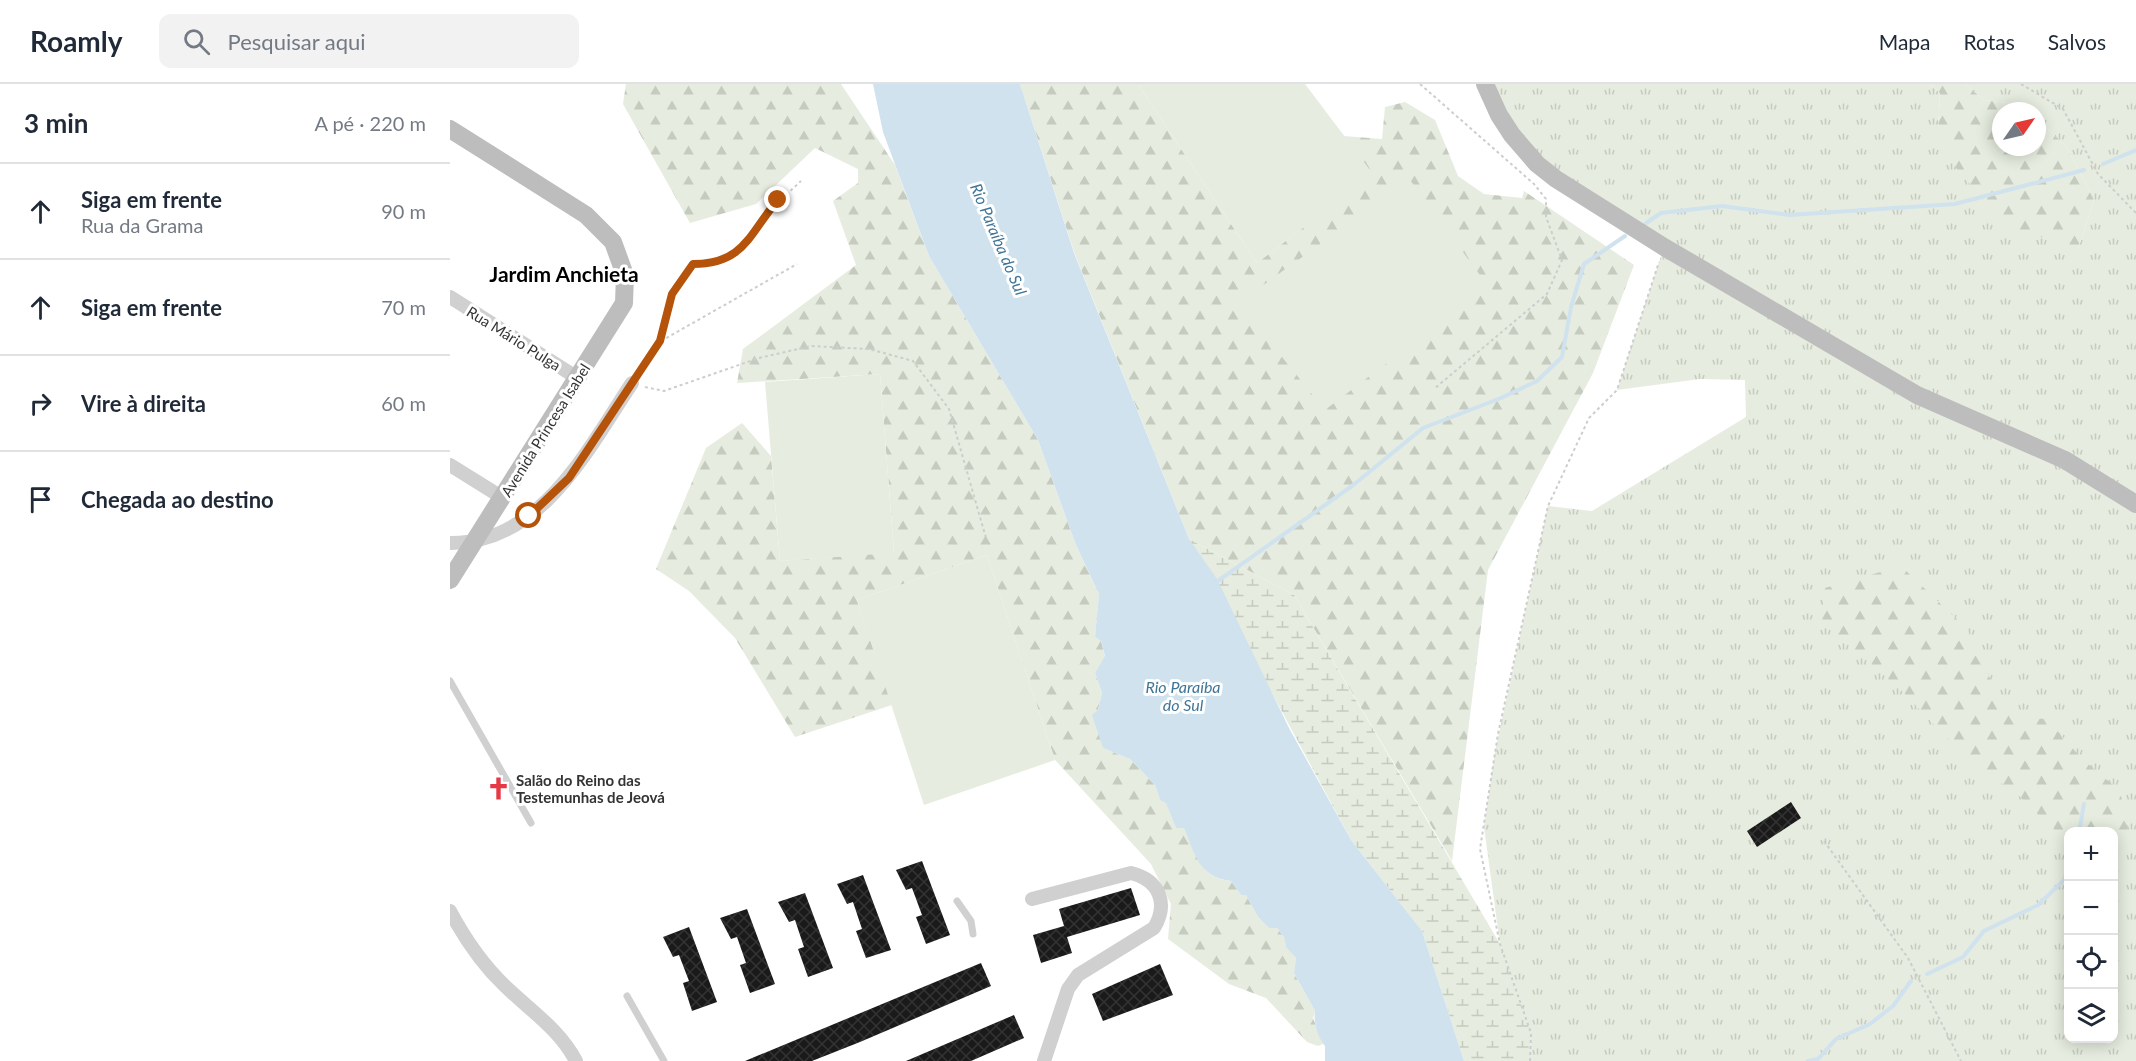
<!DOCTYPE html>
<html lang="pt">
<head>
<meta charset="utf-8">
<style>
	:root { --surface:#fff; --page:#f2f2f3; --text:#1f2937; --muted:#747a83; --line:#e0e1e3 }
	body { margin:0; font-family:Lato,sans-serif; background:var(--page); color:var(--text) }
	.controls { position:absolute; right:18px; bottom:18px; display:grid; overflow:hidden; border-radius:12px; box-shadow:0 3px 15px #0003 }
	.controls button { width:54px; height:54px; display:grid; place-items:center; padding:0; border:0; border-bottom:2px solid var(--line); background:var(--surface); color:var(--text); font:30px sans-serif }
	.compass { position:absolute; left:1542px; top:18px; width:54px; height:54px; border-radius:50%; background:var(--surface); box-shadow:0 3px 15px #0003; rotate:56deg }
	.stop { position:absolute; width:18px; height:18px; margin:-14px; border:4px solid #b45309; border-radius:50%; background:#fff }
	.stop.end { background:#b45309; border-color:#fff; box-shadow:0 2px 6px #0008 }
	.list { margin:0; padding:0; list-style:none }
	h2 { display:flex; justify-content:space-between; align-items:center; height:78px; margin:0; padding:0 24px; font-size:26px }
	h2 small { font-size:20px; font-weight:400; color:var(--muted) }
	.list li { display:grid; grid-template-columns:39px 1fr auto; gap:18px; align-items:center; box-sizing:border-box; height:96px; padding:0 24px; border-top:2px solid var(--line) }
	.list b { display:block; font-size:22px; white-space:nowrap }
	.list p { margin:0; font-size:20px; white-space:nowrap; color:var(--muted) }
	.list em { font-size:20px; font-style:normal; color:var(--muted) }
	.icon { flex:none; width:33px; height:33px; fill:none; stroke:currentColor; stroke-width:2; stroke-linecap:round; stroke-linejoin:round }
	.map { position:relative; flex:none; width:1686px; height:977px; overflow:hidden }
	header { display:flex; align-items:center; gap:36px; box-sizing:border-box; height:84px; padding:0 30px; background:var(--surface); border-bottom:2px solid var(--line) }
	header strong { font-size:28px }
	nav { display:flex; gap:33px; margin-inline-start:auto; font-size:21px }
	.search { width:420px; height:54px; background:var(--page); display:flex; align-items:center; gap:15px; box-sizing:border-box; padding:0 21px; border-radius:12px; color:var(--muted); font-size:22px }
	main { display:flex }
	aside { flex:1; background:var(--surface) }
	.map>svg:first-child { display:block }
	.grass { fill:url(#grass-tufts); fill-rule:evenodd }
	.forest { fill:url(#forest-firs) }
	.wetland { fill:url(#wetland-marsh) }
	.garden { fill:#e6ecdf }
	.water { fill:#cfe2ee }
	.lines { fill:none; stroke-linecap:round; stroke-linejoin:round }
	.stream { stroke:#cfe2ee; stroke-width:4 }
	.building { fill:url(#building-cross-hatch) }
	.path { stroke:#cdcdcd; stroke-width:2; stroke-dasharray:3 3; stroke-linecap:butt }
	.service { stroke:#d0d0d0; stroke-width:7 }
	.minor { stroke:#d0d0d0; stroke-width:14 }
	.secondary { stroke:#bdbdbd; stroke-width:18 }
	.route { stroke:#b45309; stroke-width:8 }
	.labels { text-anchor:middle; dominant-baseline:central; stroke-width:6; stroke-linejoin:round; paint-order:stroke }
	.street-label { font-size:15px; fill:#333; stroke:#fff }
	.poi-label { font-size:15px; font-weight:bold; fill:#333; stroke:#fff; text-anchor:start }
	.water-label { font-size:16px; font-style:italic; fill:#3f7597; stroke:#fff }
	.district-label { font-size:21px; font-weight:bold; fill:#000; stroke:#fff }
</style>
</head>
<body>
<header>
<strong>Roamly</strong>
<div class="search"><svg class="icon" aria-label="search" viewBox="0 0 24 24"><circle cx="10" cy="10" r="6"/><path d="M15 15l6 6"/></svg>Pesquisar aqui</div>
<nav><a>Mapa</a><a>Rotas</a><a>Salvos</a></nav>
</header>
<main>
<aside>
<h2>3 min<small>A pé · 220 m</small></h2>
<ul class="list">
<li><svg class="icon" aria-label="ahead" viewBox="0 0 24 24"><path d="M12 20V5M6 11l6-6 6 6"/></svg><div><b>Siga em frente</b><p>Rua da Grama</p></div><em>90 m</em></li>
<li><svg class="icon" aria-label="ahead" viewBox="0 0 24 24"><path d="M12 20V5M6 11l6-6 6 6"/></svg><div><b>Siga em frente</b></div><em>70 m</em></li>
<li><svg class="icon" aria-label="right" viewBox="0 0 24 24"><path d="M7 20v-9h11M14 6l5 5-5 5"/></svg><div><b>Vire à direita</b></div><em>60 m</em></li>
<li><svg class="icon" aria-label="arrive" viewBox="0 0 24 24"><path d="M6 21V4h12l-3 4 3 4H6"/></svg><div><b>Chegada ao destino</b></div></li>
</ul>
</aside>
<div class="map">
<svg width="1686" height="977" viewBox="0 0 1686 977">
	<defs>
		<pattern id="grass-tufts" width="24" height="20" patternUnits="userSpaceOnUse" patternTransform="scale(1.5)"><rect width="24" height="20" fill="#e6ecdf"/><path d="M3 7l-1-3M5 7V3M7 7l1-3M15 17l-1-3M17 17v-4M19 17l1-3" fill="none" stroke="#c6cbc0"/></pattern>
		<pattern id="forest-firs" width="22" height="20" patternUnits="userSpaceOnUse" patternTransform="scale(1.5)"><rect width="22" height="20" fill="#e6ecdf"/><path d="M5 1l3.5 6h-7zM16 11l3.5 6h-7z" fill="#c6cbc0"/></pattern>
		<pattern id="wetland-marsh" width="20" height="14" patternUnits="userSpaceOnUse" patternTransform="scale(1.5)"><rect width="20" height="14" fill="#e6ecdf"/><path d="M1 5h8M5 5V1M11 12h8M15 12V8" fill="none" stroke="#c6cbc0"/></pattern>
		<pattern id="building-cross-hatch" width="8" height="8" patternUnits="userSpaceOnUse" patternTransform="scale(1.5)"><rect width="8" height="8" fill="#1a1a1a"/><path d="M0 0l8 8M0 8l8-8" fill="none" stroke="#333"/></pattern>
	</defs>
	<rect width="100%" height="100%" fill="#fff"/>
	<path class="grass" d="M1035,0h445l10,9 -2,37 140,119 16,-49 -28,-54 -29,-27v-8h-11l-11,-7 -31,-4 -19,-16h171v977h-606l1,-28 -31,-89 -16,-117 11,-75 53,-246 44,5 154,-94 -1,-37 -45,-1 -83,11 47,-143 -108,-68zM1618,748h46v206h-46z"/>
	<g class="forest">
		<path d="M176,0h215l54,81 34,91 109,184 38,105 23,49 -4,43 6,4 4,16 -10,16 7,20 -4,17 5,38 27,11 25,26 5,15 6,2 10,26h8c11,25 16,50 47,53l10,14h5l12,22 11,11h8l7,9 2,9 10,12 -2,15 21,38 -2,7 10,26 -5,2 -11,-4 -41,-44 -37,-14 -61,-45 3,-35 -20,-40 -96,-104 -68,-205 -130,45 35,105 -97,32 -60,-99 -46,-47 -33,-22 50,-121 36,-25 29,33 9,105 114,-9 -14,-178 -143,9 6,-34 113,-84 -23,-64 25,-18v-14l-43,-21 -59,56 -66,19 -67,-119z"/>
		<path d="M570,0h118l119,179 115,-89 -28,-38 38,3 3,-32 20,-5 30,18 23,56 26,18 38,4 2,-7 110,74 -41,108 -105,197 -36,291 -158,-266 -105,-56 -115,-287z"/>
		<path d="M1480,0h35l19,16 31,4 11,7h-25v36h36v-28l29,27 28,54 -16,49 -71,-23 -51,-58 -18,-38 2,-37z"/>
		<path d="M1451,482l66,63 33,71 17,19h30l35,40 38,32 8,37 -9,20 -5,3v-19h-46v24l-6,-3 -9,-26 -34,-31 -54,-39 -62,-65 -81,-71 3,-33z"/>
	</g>
	<path class="wetland" d="M739,455l105,56 206,349 31,89 -1,28h-66l-42,-130 -71,-91z"/>
	<g class="garden">
		<path d="M688,0h167l68,90 -116,89z"/>
		<path d="M960,96l78,106 -163,124 -87,-107z"/>
		<path d="M430,290l14,179 -114,8 -15,-179z"/>
		<path d="M537,471l68,205 -131,45 -67,-205z"/>
	</g>
	<path class="water" d="M423,0h147l54,169 115,286 28,40 72,149 62,112 71,91 42,130h-139v-15c-7,-8 -12,-25 -10,-35l-21,-38 2,-15 -10,-11 -2,-10 -7,-9h-8l-11,-11 -12,-22h-5l-10,-14c-32,-4 -36,-26 -47,-53h-8l-10,-25 -6,-3 -5,-15 -25,-26 -27,-11 -11,-33 6,-5 4,-17 -7,-20 10,-17 -4,-15 -6,-4 4,-43 -23,-49 -38,-105 -109,-184 -46,-124z"/>
	<g class="lines">
		<g class="stream">
			<path d="M1653,80l33,-14"/>
			<path d="M1196,139l15,-10 61,-7 67,9 166,-11 129,-34"/>
			<path d="M765,499l137,-97 71,-58 78,-30 36,-17 25,-24 9,-50 13,-43 41,-28"/>
			<path d="M1629,748l5,-28"/>
			<path d="M1477,890l36,-17 21,-26 54,-26 26,-25 4,-13"/>
			<path d="M1358,977l10,-2 18,-20 34,-15 23,-18 18,-25"/>
		</g>
	</g>
	<g class="building">
		<path d="M1341,718l10,16 -44,29 -10,-16z"/>
		<path d="M472,777l28,74 -24,9 -10,-27 6,-2 -10,-27 -6,2 -10,-20z"/>
		<path d="M413,791l28,75 -25,8 -10,-27 6,-2 -9,-27 -6,2 -10,-20z"/>
		<path d="M681,804l9,27 -73,22 5,16 -31,10 -8,-28 31,-9 -5,-17z"/>
		<path d="M355,809l28,75 -25,9 -10,-28 6,-2 -9,-27 -6,2 -11,-20z"/>
		<path d="M297,825l28,75 -25,9 -10,-28 6,-2 -9,-26 -6,2 -11,-21z"/>
		<path d="M239,843l28,75 -25,9 -9,-28 6,-2 -10,-26 -6,2 -10,-20z"/>
		<path d="M531,879l10,23 -131,56 -48,19h-67z"/>
		<path d="M710,880l13,31 -70,26 -11,-27z"/>
		<path d="M564,931l10,23 -53,23h-65z"/>
	</g>
	<g class="lines">
		<g class="path">
			<path d="M970,0l114,100 12,15v18l16,43 -15,34 -113,95"/>
			<path d="M1571,0l42,25 35,65 38,39"/>
			<path d="M211,257l136,-77"/>
			<path d="M189,288l22,-31 11,-47 21,-30 30,-2 26,-22 17,-27 35,-32"/>
			<path d="M195,303l19,4 95,-33 52,-12 58,3 44,12 36,48 37,129"/>
			<path d="M1374,757l84,117 53,103"/>
			<path d="M1080,977l1,-28 -31,-89 -20,-95 18,-115 50,-228 41,-88 28,-28 42,-128"/>
		</g>
		<g class="service">
			<path d="M0,597l81,142"/>
			<path d="M507,817l14,20 2,13"/>
			<path d="M177,912l37,65"/>
		</g>
		<g class="minor">
			<path d="M0,213l129,82"/>
			<path d="M0,381l53,33"/>
			<path d="M0,459c91,1 138,-94 182,-160"/>
			<path d="M582,815l99,-26c28,7 38,30 23,55l-76,47 -10,14 -24,72"/>
			<path d="M0,827c15,28 32,53 55,75 26,25 54,43 71,75"/>
		</g>
		<g class="secondary">
			<path d="M1035,0l14,31 13,20 25,29 19,15 108,68 253,148 148,65 71,44"/>
			<path d="M0,45l136,86 27,27 12,33 -1,28 -174,277"/>
		</g>
	</g>
	<g class="lines">
		<path class="route" d="M79,432l40,-38 91,-137 12,-47 21,-30c52,0 56,-31 85,-64"/>
	</g>
	<defs>
		<symbol id="church-bare" viewBox="-9 -9 18 18"><path d="M-1.2-6h2.4v3.5h3.3v2.4h-3.3V6h-2.4V-.1h-3.3v-2.4h3.3Z" fill="#e63946" stroke="#fff" stroke-width="2.5" paint-order="stroke"/></symbol>
	</defs>
	<g fill-rule="evenodd">
		<use href="#church-bare" x="32" y="688" width="33" height="33"/>
	</g>
	<g class="labels">
		<g class="street-label">
			<text transform="translate(64 254) rotate(32)">Rua Mário Pulga</text>
			<text transform="translate(95 346) rotate(-58)">Avenida Princesa Isabel</text>
		</g>
		<g class="poi-label">
			<text x="66" y="696">Salão do Reino das<tspan x="66" dy="17">Testemunhas de Jeová</tspan></text>
		</g>
		<g class="water-label">
			<text transform="translate(549 155) rotate(67)">Rio Paraíba do Sul</text>
			<text x="733" y="602">Rio Paraíba<tspan x="733" dy="18">do Sul</tspan></text>
		</g>
		<g class="district-label">
			<text x="114" y="189">Jardim Anchieta</text>
		</g>
	</g>
</svg>
<div class="controls">
<button>+</button>
<button>−</button>
<button><svg class="icon" aria-label="locate" viewBox="0 0 24 24"><circle cx="12" cy="12" r="6"/><path d="M12 2v4M12 18v4M2 12h4M18 12h4"/></svg></button>
<button><svg class="icon" aria-label="layers" viewBox="0 0 24 24"><path d="M12 4l9 5-9 5-9-5zM3 14l9 5 9-5"/></svg></button>
</div>
<svg class="compass" viewBox="-18 -18 36 36"><path d="M0-13l5 13h-10z" fill="#e53935"/><path d="M0 13l5-13h-10z" fill="#747a83"/></svg>
<div class="stop" style="left:79px;top:432px"></div>
<div class="stop end" style="left:328px;top:116px"></div>
</div>
</main>
</body>
</html>
